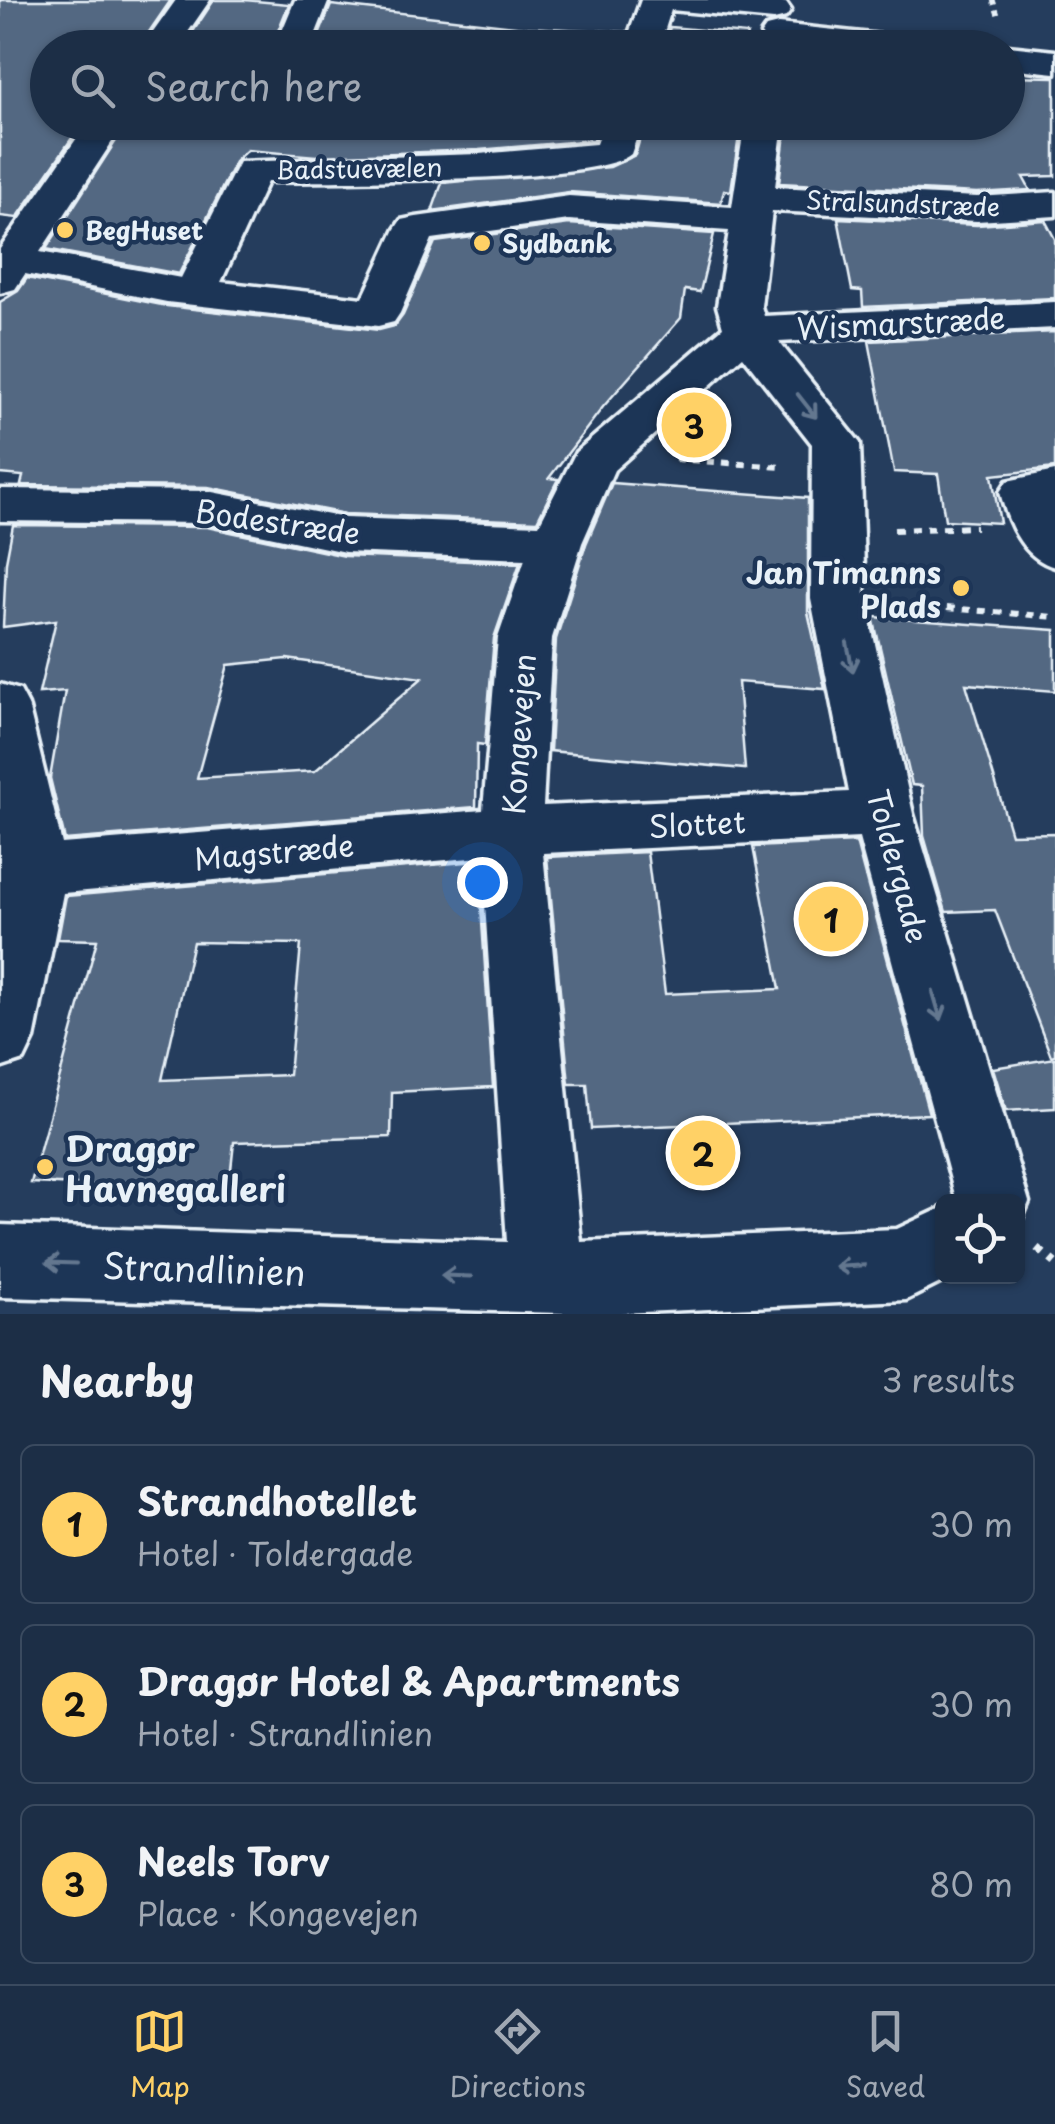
<!DOCTYPE html>
<html lang="en">
<head>
<meta charset="utf-8">
<style>
	:root { --surface:#1c2e46; --page:#293a51; --text:#f1f3f6; --muted:#a0a8b3; --line:#3a4a5f; --accent:#ffd166 }
	body { margin:0; font-family:"Playpen Sans",sans-serif; background:var(--page); color:var(--text) }
	.controls { position:absolute; right:30px; bottom:30px; display:grid; overflow:hidden; border-radius:15px; box-shadow:0 2px 8px #0004 }
	.controls button { width:90px; height:90px; display:grid; place-items:center; padding:0; border:0; border-bottom:2px solid var(--line); background:var(--surface); color:var(--text); font:50px sans-serif }
	.you { position:absolute; left:482px; top:882px; width:35px; height:35px; margin:-25px; border:8px solid #fff; border-radius:50%; background:#1a73e8; box-shadow:0 0 0 15px #1a73e833 }
	.badge { display:grid; place-items:center; width:65px; height:65px; border-radius:50%; background:var(--accent); color:#111; font-size:32px; font-weight:700 }
	.pin { position:absolute; translate:-50% -50%; border:5px solid #fff; box-shadow:0 2px 10px #0006 }
	.list { margin:0; padding:0; list-style:none }
	h2 { display:flex; justify-content:space-between; align-items:center; height:130px; margin:0; padding:0 40px; font-size:42px }
	h2 small { font-size:32px; font-weight:400; color:var(--muted) }
	.list li { display:grid; grid-template-columns:65px 1fr auto; gap:30px; align-items:center; box-sizing:border-box; height:160px; margin:0 20px 20px; padding:0 20px; border:2px solid var(--line); border-radius:15px }
	.list b { display:block; font-size:38px; white-space:nowrap }
	.list p { margin:0; font-size:32px; white-space:nowrap; color:var(--muted) }
	.list em { font-size:32px; font-style:normal; color:var(--muted) }
	.icon { flex:none; width:55px; height:55px; fill:none; stroke:currentColor; stroke-width:2; stroke-linecap:round; stroke-linejoin:round }
	.map { position:relative; flex:none; width:1055px; height:1314px; overflow:hidden }
	.search { position:absolute; background:var(--surface); box-shadow:0 2px 8px #0004; left:30px; right:30px; top:30px; height:110px; display:flex; align-items:center; gap:25px; box-sizing:border-box; padding:0 35px; border-radius:55px; color:var(--muted); font-size:38px }
	.sheet { height:670px; background:var(--surface) }
	nav { display:flex; justify-content:space-around; align-items:center; box-sizing:border-box; height:140px; border-top:2px solid var(--line); background:var(--surface); font-size:28px; color:var(--muted) }
	nav a { display:grid; justify-items:center; gap:5px }
	nav .on { color:var(--accent) }
	.map>svg:first-child { display:block }
	.building { fill:#536782; stroke:#e8f1f8; stroke-width:2.5; fill-rule:evenodd }
	.lines { fill:none; stroke-linecap:round; stroke-linejoin:round }
	.minor-casing { stroke:#e8f1f8; stroke-width:7 }
	.path-far2 { stroke:#e8f1f8; stroke-width:5; stroke-dasharray:5 5; stroke-linecap:butt }
	.path-far1 { stroke:#e8f1f8; stroke-width:6; stroke-dasharray:8 8; stroke-linecap:butt }
	.path { stroke:#e8f1f8; stroke-width:8; stroke-dasharray:9 9; stroke-linecap:butt }
	.minor { fill:#1d3557; fill-rule:evenodd }
	.oneway { stroke:#64778f }
	.poi-dot { fill:#ffd166; stroke:#1d3557; stroke-width:4 }
	.labels { text-anchor:middle; dominant-baseline:central; stroke-width:9; stroke-linejoin:round; paint-order:stroke }
	.far-street-label { font-size:25px; fill:#e8f1f8; stroke:#1d3557 }
	.far-poi-label { font-size:25px; font-weight:bold; fill:#e8f1f8; stroke:#1d3557; text-anchor:start }
	.street-label { font-size:30px; fill:#e8f1f8; stroke:#1d3557 }
	.poi-label { font-size:30px; font-weight:bold; fill:#e8f1f8; stroke:#1d3557; text-anchor:end }
	.near-poi-label { font-size:35px; font-weight:bold; fill:#e8f1f8; stroke:#1d3557; text-anchor:start }
	.near-street-label { font-size:35px; fill:#e8f1f8; stroke:#1d3557 }
</style>
</head>
<body>
<div class="map">
<svg width="1055" height="1314" viewBox="0 0 1055 1314">
	<rect width="100%" height="100%" fill="#253d5d"/>
	<filter id="ink" filterUnits="userSpaceOnUse"><feTurbulence type="fractalNoise" baseFrequency=".01" numOctaves="2"/><feDisplacementMap in="SourceGraphic" scale="20" xChannelSelector="R" yChannelSelector="G"/><feConvolveMatrix kernelMatrix="1 2 1 2 8 2 1 2 1" color-interpolation-filters="sRGB"/></filter>
	<g filter="url(#ink)">
		<g class="building">
			<path d="M0,0h171l-33,48h-90v74h35l-66,96 -17,-2z"/>
			<path d="M214,0h30l45,4 -18,44h-89z"/>
			<path d="M331,5l193,22 102,5 -5,16h-307z"/>
			<path d="M670,27l77,7 -4,14h-80z"/>
			<path d="M1008,76l47,1v99l-32,1 7,13 -53,3 -198,-10 7,-58 52,3v-6h170z"/>
			<path d="M128,122h472l-7,18 -114,10 -163,6 -69,-6 -11,10 -57,114 -133,-25z"/>
			<path d="M645,122h96l-10,69 -7,-1 -3,13 -152,-11 -137,19 10,-28 168,-16 25,-12z"/>
			<path d="M838,218l139,7 68,-5 10,19v59l-192,9 -1,-16 -10,-1z"/>
			<path d="M569,224l145,10 -14,58 -15,-2 -4,28 -78,89 -54,71 9,1 -21,42 -192,-7 -137,-27 -187,-2 2,-9 -23,-2v-172l18,-11 9,-13 140,28 212,24 16,-4 8,-11 32,-73z"/>
			<path d="M1055,332v136l-63,7 8,48 -55,-3 -7,-46 -44,-2 -25,-131z"/>
			<path d="M612,483l196,15v114l17,77 -87,-7 7,87 -195,-18 6,-112 30,-95z"/>
			<path d="M13,525l194,2 138,29 175,7 -26,75 -9,107 -8,-1 -1,63 -411,33 -15,-62 15,-87 -26,2 17,-73 -53,7 3,-65zM287,659l135,19 -107,93 -118,7 31,-113z"/>
			<path d="M873,617l182,13v61l-89,-7 45,150 44,-1v222l-4,1 -56,-146 -49,2 -22,-76 -2,-50 -10,-1z"/>
			<path d="M856,842l73,272 -338,15 -4,-45h-18l-22,-227 100,-5 18,142 115,-5 -27,-142z"/>
			<path d="M478,861l15,226 -101,5 -1,45 -157,5 -5,46 -69,3v-3l-129,-5 66,-243 -39,-1 8,-43zM193,942l108,2 -12,131 -127,5z"/>
			<path d="M1055,1058v50l-49,3 -13,-43z"/>
		</g>
		<g class="lines">
			<defs>
				<g id="minor">
					<path d="M176,0h34l-33,48h-35z"/>
					<path d="M295,0h34l-19,48h-35z"/>
					<path d="M641,0h134l11,3 5,7 -5,7 -12,3 -103,-10 -12,38h-35z"/>
					<path d="M778,24l122,13 12,4 5,7h-113l-38,-7 -5,-7 5,-7z"/>
					<path d="M1008,46l47,5v22l-47,-5v-20h-5z"/>
					<path d="M88,122h37l-85,130 141,26 58,-116 240,-8 117,-10 8,-22h38l-11,32c-33,30 -305,26 -364,28l-46,100 142,16 32,-69 6,-9 15,-3 153,-21 163,11 13,-85h38l-8,65 202,10 78,-5v24l-78,5 -205,-10 -11,95 3,10 291,-14v26l-276,14 81,101 5,156 48,215 116,388 -10,24 -1,-24h-61l-98,-364 -316,15 38,389 316,-13 45,-21v68h12l-48,24 -308,14 -598,-17v-72l507,17 -25,-385 -419,36 -29,146 -10,21 -24,8v-384l20,6 8,15 34,139 421,-34 15,-172 27,-79 -180,-7 -138,-29 -207,-2v-32l207,2 138,27 194,7 37,-73 147,-125 -6,-21 12,-75 -160,-11 -137,19 -32,74 -6,9 -16,4 -211,-24 -142,-28 -10,15 -15,4v-44zM743,356l69,88 -1,155 38,193 -306,14 9,-168 30,-95 32,-73z"/>
					<path d="M1055,471v96c-33,-9 -47,-44 -55,-75l7,-11z"/>
				</g>
			</defs>
			<use href="#minor" class="minor-casing"/>
			<path class="path-far2" d="M993,0l6,18"/>
			<g class="path-far1">
				<path d="M675,459l107,8"/>
				<path d="M894,530l82,-3"/>
				<path d="M899,604l156,13"/>
			</g>
			<path class="path" d="M1037,1248l18,15"/>
			<use href="#minor" class="minor"/>
		</g>
		<defs><path id="oneway-shaft" d="M-6 0H5M1.5-3L5.5 0L1.5 3" fill="none" stroke-width="1.6" stroke-linecap="round" stroke-linejoin="round" transform="scale(2.5)"/></defs>
		<g class="oneway">
			<use href="#oneway-shaft" transform="translate(807 406) rotate(52)"/>
			<use href="#oneway-shaft" transform="translate(850 657) rotate(78)"/>
			<use href="#oneway-shaft" transform="translate(937 1006) rotate(74)"/>
			<use href="#oneway-shaft" transform="translate(61 1263) rotate(-178)"/>
			<use href="#oneway-shaft" transform="translate(850 1266) rotate(177)"/>
			<use href="#oneway-shaft" transform="translate(456 1276) rotate(-178)"/>
		</g>
	</g>
	<g class="poi-dot">
		<circle cx="65" cy="230" r="10"/>
		<circle cx="482" cy="243" r="10"/>
		<circle cx="961" cy="588" r="10"/>
		<circle cx="45" cy="1167" r="10"/>
	</g>
	<g class="labels">
		<g class="far-street-label">
			<text transform="translate(359 168) rotate(-1)">Badstuevælen</text>
			<text transform="translate(903 203) rotate(2)">Stralsundstræde</text>
		</g>
		<g class="far-poi-label">
			<text x="85" y="230">BegHuset</text>
			<text x="502" y="243">Sydbank</text>
		</g>
		<g class="street-label">
			<text transform="translate(901 322) rotate(-3)">Wismarstræde</text>
			<text transform="translate(278 521) rotate(8)">Bodestræde</text>
			<text transform="translate(518 734) rotate(-86)">Kongevejen</text>
			<text transform="translate(697 823) rotate(-3)">Slottet</text>
			<text transform="translate(274 851) rotate(-5)">Magstræde</text>
			<text transform="translate(899 866) rotate(75)">Toldergade</text>
		</g>
		<g class="poi-label">
			<text x="941" y="571">Jan Timanns<tspan x="941" dy="34">Plads</tspan></text>
		</g>
		<g class="near-poi-label">
			<text x="65" y="1147">Dragør<tspan x="65" dy="40">Havnegalleri</tspan></text>
		</g>
		<g class="near-street-label">
			<text transform="translate(204 1268) rotate(2)">Strandlinien</text>
		</g>
	</g>
</svg>
<div class="controls">
<button><svg class="icon" aria-label="locate" viewBox="0 0 24 24"><circle cx="12" cy="12" r="6"/><path d="M12 2v4M12 18v4M2 12h4M18 12h4"/></svg></button>
</div>
<div class="you"></div>
<div class="pin badge" style="left:831px;top:919px">1</div>
<div class="pin badge" style="left:703px;top:1153px">2</div>
<div class="pin badge" style="left:694px;top:425px">3</div>
<div class="search"><svg class="icon" aria-label="search" viewBox="0 0 24 24"><circle cx="10" cy="10" r="6"/><path d="M15 15l6 6"/></svg>Search here</div>
</div>
<section class="sheet">
<h2>Nearby<small>3 results</small></h2>
<ul class="list">
<li><span class="badge">1</span><div><b>Strandhotellet</b><p>Hotel · Toldergade</p></div><em>30 m</em></li>
<li><span class="badge">2</span><div><b>Dragør Hotel &amp; Apartments</b><p>Hotel · Strandlinien</p></div><em>30 m</em></li>
<li><span class="badge">3</span><div><b>Neels Torv</b><p>Place · Kongevejen</p></div><em>80 m</em></li>
</ul>
</section>
<nav>
<a class="on"><svg class="icon" aria-label="map" viewBox="0 0 24 24"><path d="M3 6l6-2 6 2 6-2v14l-6 2-6-2-6 2zM9 4v14M15 6v14"/></svg>Map</a>
<a><svg class="icon" aria-label="directions" viewBox="0 0 24 24"><path d="M12 3l9 9-9 9-9-9zM9 14v-3h6M13 9l2 2-2 2"/></svg>Directions</a>
<a><svg class="icon" aria-label="saved" viewBox="0 0 24 24"><path d="M7 4h10v16l-5-4-5 4z"/></svg>Saved</a>
</nav>
</body>
</html>
